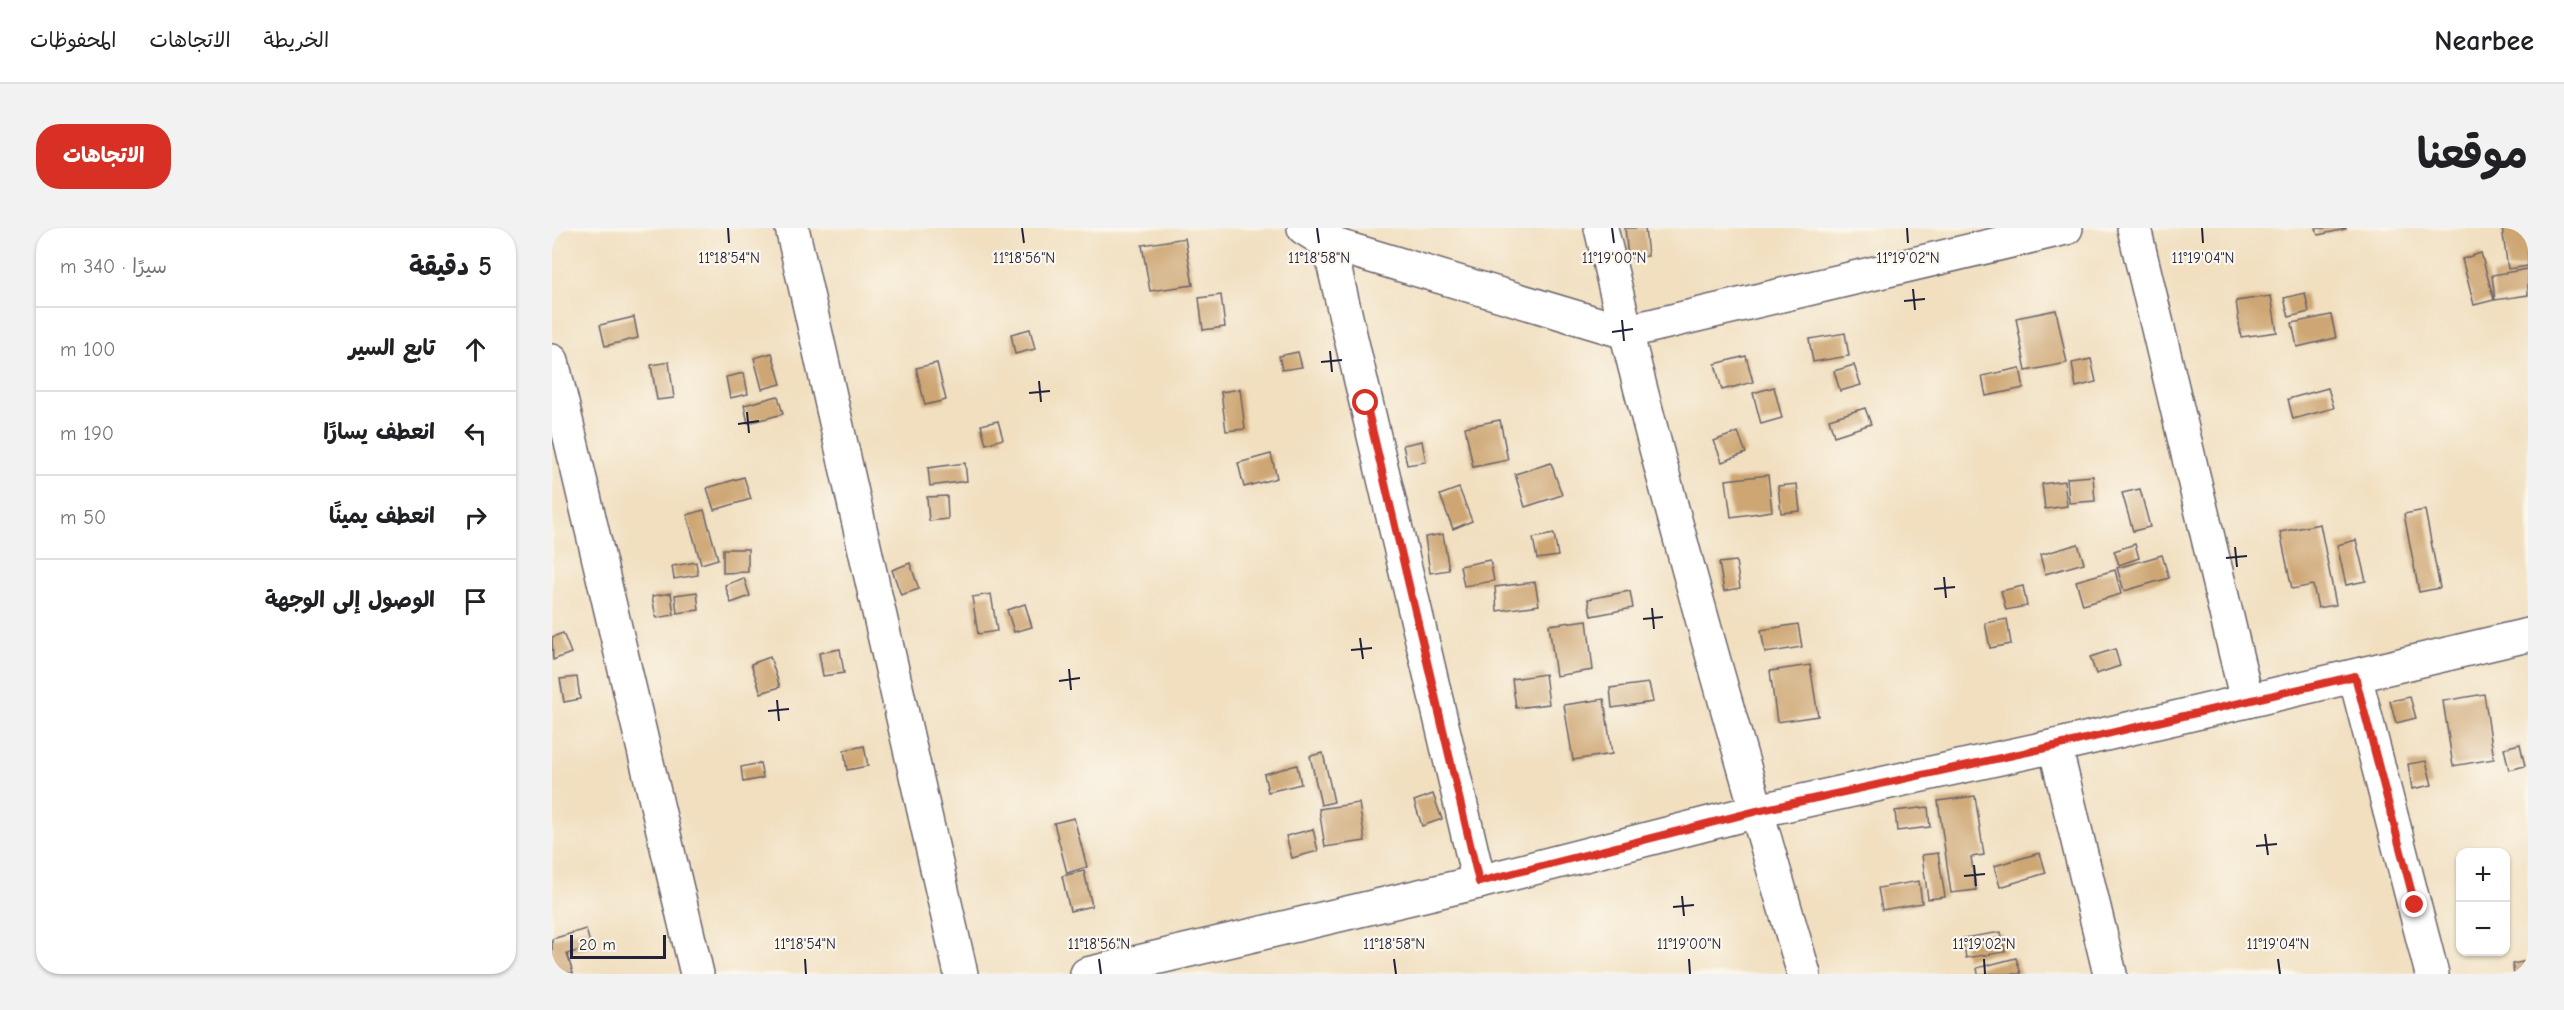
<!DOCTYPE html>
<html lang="ar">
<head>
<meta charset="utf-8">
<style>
	:root { --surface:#fff; --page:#f2f2f2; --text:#202124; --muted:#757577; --line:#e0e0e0; --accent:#d93025 }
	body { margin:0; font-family:"Comic Neue","Playpen Sans Arabic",sans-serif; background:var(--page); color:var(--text); direction:rtl }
	.controls { position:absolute; right:18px; bottom:18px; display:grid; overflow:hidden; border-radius:12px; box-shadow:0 2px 4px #0004 }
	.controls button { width:54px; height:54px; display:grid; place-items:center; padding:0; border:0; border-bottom:2px solid var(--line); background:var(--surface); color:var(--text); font:30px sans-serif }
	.scale { position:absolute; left:18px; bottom:15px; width:96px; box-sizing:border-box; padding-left:6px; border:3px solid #22223b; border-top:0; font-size:16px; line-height:21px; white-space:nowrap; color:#22223b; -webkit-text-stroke:4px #fbf7ec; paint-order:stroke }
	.stop { position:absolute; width:18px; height:18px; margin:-14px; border:4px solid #d93025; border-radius:50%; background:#fff }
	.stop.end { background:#d93025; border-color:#fff; box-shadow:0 2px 6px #0008 }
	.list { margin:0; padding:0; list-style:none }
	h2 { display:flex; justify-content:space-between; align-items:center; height:78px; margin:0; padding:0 24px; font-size:26px }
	h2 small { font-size:20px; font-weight:400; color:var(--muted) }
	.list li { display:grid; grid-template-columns:39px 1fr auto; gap:18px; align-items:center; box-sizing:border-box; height:84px; padding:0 24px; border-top:2px solid var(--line) }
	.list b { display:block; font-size:22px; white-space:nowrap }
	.list em { font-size:20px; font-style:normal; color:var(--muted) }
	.icon { flex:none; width:33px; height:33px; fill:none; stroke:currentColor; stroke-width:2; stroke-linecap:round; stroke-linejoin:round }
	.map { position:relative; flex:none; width:1976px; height:746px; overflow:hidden; direction:ltr; border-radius:24px }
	header { display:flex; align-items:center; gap:36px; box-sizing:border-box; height:84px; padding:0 30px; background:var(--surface); border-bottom:2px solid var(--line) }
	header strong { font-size:28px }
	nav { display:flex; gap:33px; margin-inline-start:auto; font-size:21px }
	.intro { display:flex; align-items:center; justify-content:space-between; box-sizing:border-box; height:144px; padding:0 36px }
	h1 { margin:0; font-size:42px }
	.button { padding:15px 27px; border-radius:24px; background:var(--accent); color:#fff; font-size:21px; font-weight:700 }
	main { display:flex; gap:36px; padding:0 36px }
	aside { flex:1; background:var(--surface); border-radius:24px; box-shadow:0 2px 4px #0004 }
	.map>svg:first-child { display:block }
	.building { fill:#cea673 }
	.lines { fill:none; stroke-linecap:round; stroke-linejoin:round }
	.minor-casing { stroke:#6a646a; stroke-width:36 }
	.tertiary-casing { stroke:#6a646a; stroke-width:36 }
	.minor { stroke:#fff; stroke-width:33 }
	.tertiary { stroke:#fff; stroke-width:33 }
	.route { stroke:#d93025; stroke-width:8 }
	.ticks { fill:none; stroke:#22223b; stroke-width:2 }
	.ticks-label { font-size:15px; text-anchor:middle; fill:#22223b; stroke:#fbf7ec; stroke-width:4.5; stroke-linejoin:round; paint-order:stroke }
</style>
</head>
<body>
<header>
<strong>Nearbee</strong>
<nav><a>الخريطة</a><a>الاتجاهات</a><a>المحفوظات</a></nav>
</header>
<div class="intro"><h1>موقعنا</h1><a class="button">الاتجاهات</a></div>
<main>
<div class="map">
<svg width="1976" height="746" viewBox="0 0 1976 746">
	<rect width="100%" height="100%" fill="#fbf7ec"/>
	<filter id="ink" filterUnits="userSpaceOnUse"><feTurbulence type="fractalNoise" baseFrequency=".0167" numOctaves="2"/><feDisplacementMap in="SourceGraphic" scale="12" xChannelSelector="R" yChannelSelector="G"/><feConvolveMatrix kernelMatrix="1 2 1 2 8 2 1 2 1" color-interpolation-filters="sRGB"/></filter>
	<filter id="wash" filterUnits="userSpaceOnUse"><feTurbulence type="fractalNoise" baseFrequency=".008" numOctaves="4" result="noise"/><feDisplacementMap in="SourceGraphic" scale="24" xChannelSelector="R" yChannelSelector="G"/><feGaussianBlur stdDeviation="1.35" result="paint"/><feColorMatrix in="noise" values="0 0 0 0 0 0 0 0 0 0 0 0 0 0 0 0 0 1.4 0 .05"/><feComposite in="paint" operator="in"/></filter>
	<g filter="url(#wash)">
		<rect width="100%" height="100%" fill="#f1dfc0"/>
		<g id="blocks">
			<g class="building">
				<path d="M1073,0h20l3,28 -20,2z"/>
				<path d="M1764,0h30v1l-28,6z"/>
				<path d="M1950,0h26v38l-20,3z"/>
				<path d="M633,10l8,47 -43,6 -8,-46z"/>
				<path d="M1929,25l13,47 -20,5 -12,-46z"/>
				<path d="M1976,41v26l-33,5 -3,-25z"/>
				<path d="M1753,65l4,19 -20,5 -5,-19z"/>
				<path d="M669,67l4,32 -22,3 -4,-32z"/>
				<path d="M1719,68l6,36 -36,5 -5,-36z"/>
				<path d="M1504,82l11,53 -41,8 -10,-53z"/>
				<path d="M1779,87l5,23 -39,9 -5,-24z"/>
				<path d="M82,89l4,21 -33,8 -5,-21z"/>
				<path d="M478,101l5,20 -20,5 -4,-20z"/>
				<path d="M1293,105l4,23 -36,6 -4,-23z"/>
				<path d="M746,124l4,15 -20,3 -3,-14z"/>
				<path d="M220,125l9,31 -19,5 -8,-31z"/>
				<path d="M1194,128l7,26 -31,8 -7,-26z"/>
				<path d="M1539,131l5,23 -20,5 -4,-24z"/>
				<path d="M117,134l5,36 -17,2 -6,-35z"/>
				<path d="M385,135l9,37 -21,5 -9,-37z"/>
				<path d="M1302,137l7,20 -21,6 -6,-20z"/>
				<path d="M1468,140l4,20 -38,8 -4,-20z"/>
				<path d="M192,145l4,21 -18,4 -4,-21z"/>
				<path d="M1222,159l8,31 -21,6 -8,-31z"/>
				<path d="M1776,160l6,20 -41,11 -5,-20z"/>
				<path d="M688,161l5,40 -19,2 -5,-39z"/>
				<path d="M226,168l5,18 -35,9 -4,-18z"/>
				<path d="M1313,180l6,16 -37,12 -5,-17z"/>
				<path d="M948,192l8,40 -35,7 -8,-40z"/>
				<path d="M446,193l5,18 -17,5 -5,-19z"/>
				<path d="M1186,204l8,21 -24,9 -8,-21z"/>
				<path d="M870,213l4,21 -19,3 -4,-20z"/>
				<path d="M719,226l6,24 -33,9 -6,-24z"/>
				<path d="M413,235l2,18 -37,5 -2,-18z"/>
				<path d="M999,235l11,32 -37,12 -10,-33z"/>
				<path d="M1216,247l4,36 -41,6 -5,-37z"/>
				<path d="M1541,248l2,25 -26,2 -2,-25z"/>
				<path d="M192,249l7,22 -37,11 -7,-22z"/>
				<path d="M1512,253l3,25 -22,3 -3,-25z"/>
				<path d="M1245,256l3,27 -19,2 -3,-27z"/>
				<path d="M907,260l13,33 -19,8 -13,-34z"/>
				<path d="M1588,261l10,38 -17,4 -11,-38z"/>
				<path d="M395,268l1,23 -19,2 -2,-24z"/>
				<path d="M152,282l14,49 -17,5 -14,-49z"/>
				<path d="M1873,282l15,78 -21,4 -15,-78z"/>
				<path d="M1768,296l16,81 -18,3 -5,-23 -21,4 -12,-57z"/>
				<path d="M891,306l6,36 -19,3 -5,-36z"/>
				<path d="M1002,306l4,22 -21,3 -4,-21z"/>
				<path d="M1804,312l10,41 -20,4 -9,-40z"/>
				<path d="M1526,316l6,19 -39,11 -5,-19z"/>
				<path d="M1583,316l4,14 -20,7 -5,-14z"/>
				<path d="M171,321h25v23l-25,1z"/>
				<path d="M1610,327l7,23 -45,13 -7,-23z"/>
				<path d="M938,332l4,21 -30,5 -4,-20z"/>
				<path d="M1184,333l4,27 -16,3 -5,-28z"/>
				<path d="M144,334l2,13 -24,4 -2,-13z"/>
				<path d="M358,335l9,26 -18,6 -9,-25z"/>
				<path d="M1563,342l6,24 -38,11 -7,-24z"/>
				<path d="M192,350l6,18 -19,7 -6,-18z"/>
				<path d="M983,354l4,23 -42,6 -2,-24z"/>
				<path d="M1471,358l4,20 -21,4 -5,-19z"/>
				<path d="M1078,363l3,17 -42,8 -3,-17z"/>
				<path d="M145,364l2,18 -22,3 -2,-18z"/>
				<path d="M119,365l3,22 -18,3 -4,-22z"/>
				<path d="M439,366l6,37 -19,3 -6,-37z"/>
				<path d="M473,376l7,23 -18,5 -7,-22z"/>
				<path d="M1455,391l4,25 -21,4 -5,-25z"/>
				<path d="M1035,392l6,50 -37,6 -7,-51z"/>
				<path d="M1246,396l4,23 -37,6 -4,-23z"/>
				<path d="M11,405l8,20 -18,7 -1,-23z"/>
				<path d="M288,421l4,24 -21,3 -4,-23z"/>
				<path d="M1563,421l5,17 -24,8 -6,-17z"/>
				<path d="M218,429l10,30 -19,6 -10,-29z"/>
				<path d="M1258,437l8,51 -41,6 -7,-51z"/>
				<path d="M993,446l4,30 -33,4 -4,-29z"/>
				<path d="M25,449l3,22 -16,3 -4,-23z"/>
				<path d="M1097,455l4,19 -41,6 -2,-20z"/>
				<path d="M1932,466l10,65 -41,7 -10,-65z"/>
				<path d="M1858,469l6,21 -20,5 -6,-22z"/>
				<path d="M1052,471l8,55 -39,6 -9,-55z"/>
				<path d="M1968,516l5,22 -16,4 -5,-22z"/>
				<path d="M312,518l4,20 -21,4 -3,-20z"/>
				<path d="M771,525l11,49 -13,3 -11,-49z"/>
				<path d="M1874,533l6,24 -20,4 -4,-25z"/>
				<path d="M208,535l3,15 -20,4 -2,-15z"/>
				<path d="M745,537l4,19 -33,8 -4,-18z"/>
				<path d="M881,566l9,25 -20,7 -8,-25z"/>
				<path d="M1423,568l9,59 -13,2 5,33 -25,3 -13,-92z"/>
				<path d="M807,575l6,38 -40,6 -6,-38z"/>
				<path d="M1376,579l2,20 -33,4 -2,-20z"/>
				<path d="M522,590l13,49 -20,6 -13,-50z"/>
				<path d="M761,601l5,22 -26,7 -6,-22z"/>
				<path d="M1386,625l7,44 -17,2 -6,-44z"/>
				<path d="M1488,625l6,20 -46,14 -6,-21z"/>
				<path d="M532,643l8,35 -22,5 -8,-35z"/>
				<path d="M1367,653l3,22 -40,7 -4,-22z"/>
				<path d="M34,701l5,18 -24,7 6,19 -20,1 -1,-35z"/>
				<path d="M1449,704l4,20 -39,6 -3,-20z"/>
				<path d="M1464,730l5,16h-43l-1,-6z"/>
				<path d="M1976,733v13h-14l-2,-10z"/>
			</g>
		</g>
	</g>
	<g filter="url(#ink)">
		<use href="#blocks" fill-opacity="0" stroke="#6a646a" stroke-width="1.5"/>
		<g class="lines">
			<defs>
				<g id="minor">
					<path d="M240,0l169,746"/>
					<path d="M752,0l24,15 297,89 441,-104"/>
					<path d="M773,0l154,654"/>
					<path d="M1049,0c59,251 131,499 203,746"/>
					<path d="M1582,0l113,473"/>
					<path d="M0,133l145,613"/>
					<path d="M1803,448l77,298"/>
					<path d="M1503,518l55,228"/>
				</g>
				<path id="tertiary" d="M535,746l392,-92 278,-71 298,-65 473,-111"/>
			</defs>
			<use href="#minor" class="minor-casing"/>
			<use href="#tertiary" class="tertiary-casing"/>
			<use href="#minor" class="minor"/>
			<use href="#tertiary" class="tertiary"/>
		</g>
	</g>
	<g class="lines" filter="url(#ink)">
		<path class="route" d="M814,175l113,479 278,-71 298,-65 300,-70 60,229"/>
	</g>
	<path class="ticks" d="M176,0l1,15M470,0l2,15M765,0l2,15M1060,0l2,15M1355,0l1,15M1650,0l1,15M1361,61l2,21M1352,73l21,-2M1070,92l2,21M1060,104l21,-3M778,123l2,21M769,134l21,-2M487,153l2,21M477,165l21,-2M195,184l2,21M186,196l21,-3M1683,319l2,20M1674,330l21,-2M1392,349l2,21M1382,361l21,-2M1100,380l2,21M1091,391l20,-2M808,410l3,21M799,422l21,-2M517,441l2,21M507,453l21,-3M225,472l2,21M216,483l21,-2M1713,606l3,21M1704,618l21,-2M1422,637l2,21M1412,648l21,-2M1130,668l2,20M1121,679l21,-2M253,731l1,15M547,731l2,15M842,731l2,15M1137,731l1,15M1432,731l1,15M1726,731l2,15"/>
	<g class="ticks-label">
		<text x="177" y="35">11°18'54"N</text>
		<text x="472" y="35">11°18'56"N</text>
		<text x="767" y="35">11°18'58"N</text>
		<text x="1062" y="35">11°19'00"N</text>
		<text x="1356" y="35">11°19'02"N</text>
		<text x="1651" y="35">11°19'04"N</text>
		<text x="253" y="721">11°18'54"N</text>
		<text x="547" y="721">11°18'56"N</text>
		<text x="842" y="721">11°18'58"N</text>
		<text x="1137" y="721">11°19'00"N</text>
		<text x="1432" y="721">11°19'02"N</text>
		<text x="1726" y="721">11°19'04"N</text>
	</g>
</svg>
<div class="controls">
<button>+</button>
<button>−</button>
</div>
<div class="scale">20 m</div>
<div class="stop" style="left:814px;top:175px"></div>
<div class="stop end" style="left:1863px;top:677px"></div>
</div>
<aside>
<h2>5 دقيقة<small>سيرًا · 340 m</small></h2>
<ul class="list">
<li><svg class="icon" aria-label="ahead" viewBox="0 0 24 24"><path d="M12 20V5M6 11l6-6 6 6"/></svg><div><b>تابع السير</b></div><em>100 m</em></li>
<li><svg class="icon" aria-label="left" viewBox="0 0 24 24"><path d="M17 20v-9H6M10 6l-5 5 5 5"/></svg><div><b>انعطف يسارًا</b></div><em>190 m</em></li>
<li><svg class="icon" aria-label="right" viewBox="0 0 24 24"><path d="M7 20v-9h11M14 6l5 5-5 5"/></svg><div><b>انعطف يمينًا</b></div><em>50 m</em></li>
<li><svg class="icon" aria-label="arrive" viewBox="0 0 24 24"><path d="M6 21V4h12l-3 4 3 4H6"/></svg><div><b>الوصول إلى الوجهة</b></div></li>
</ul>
</aside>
</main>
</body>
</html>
